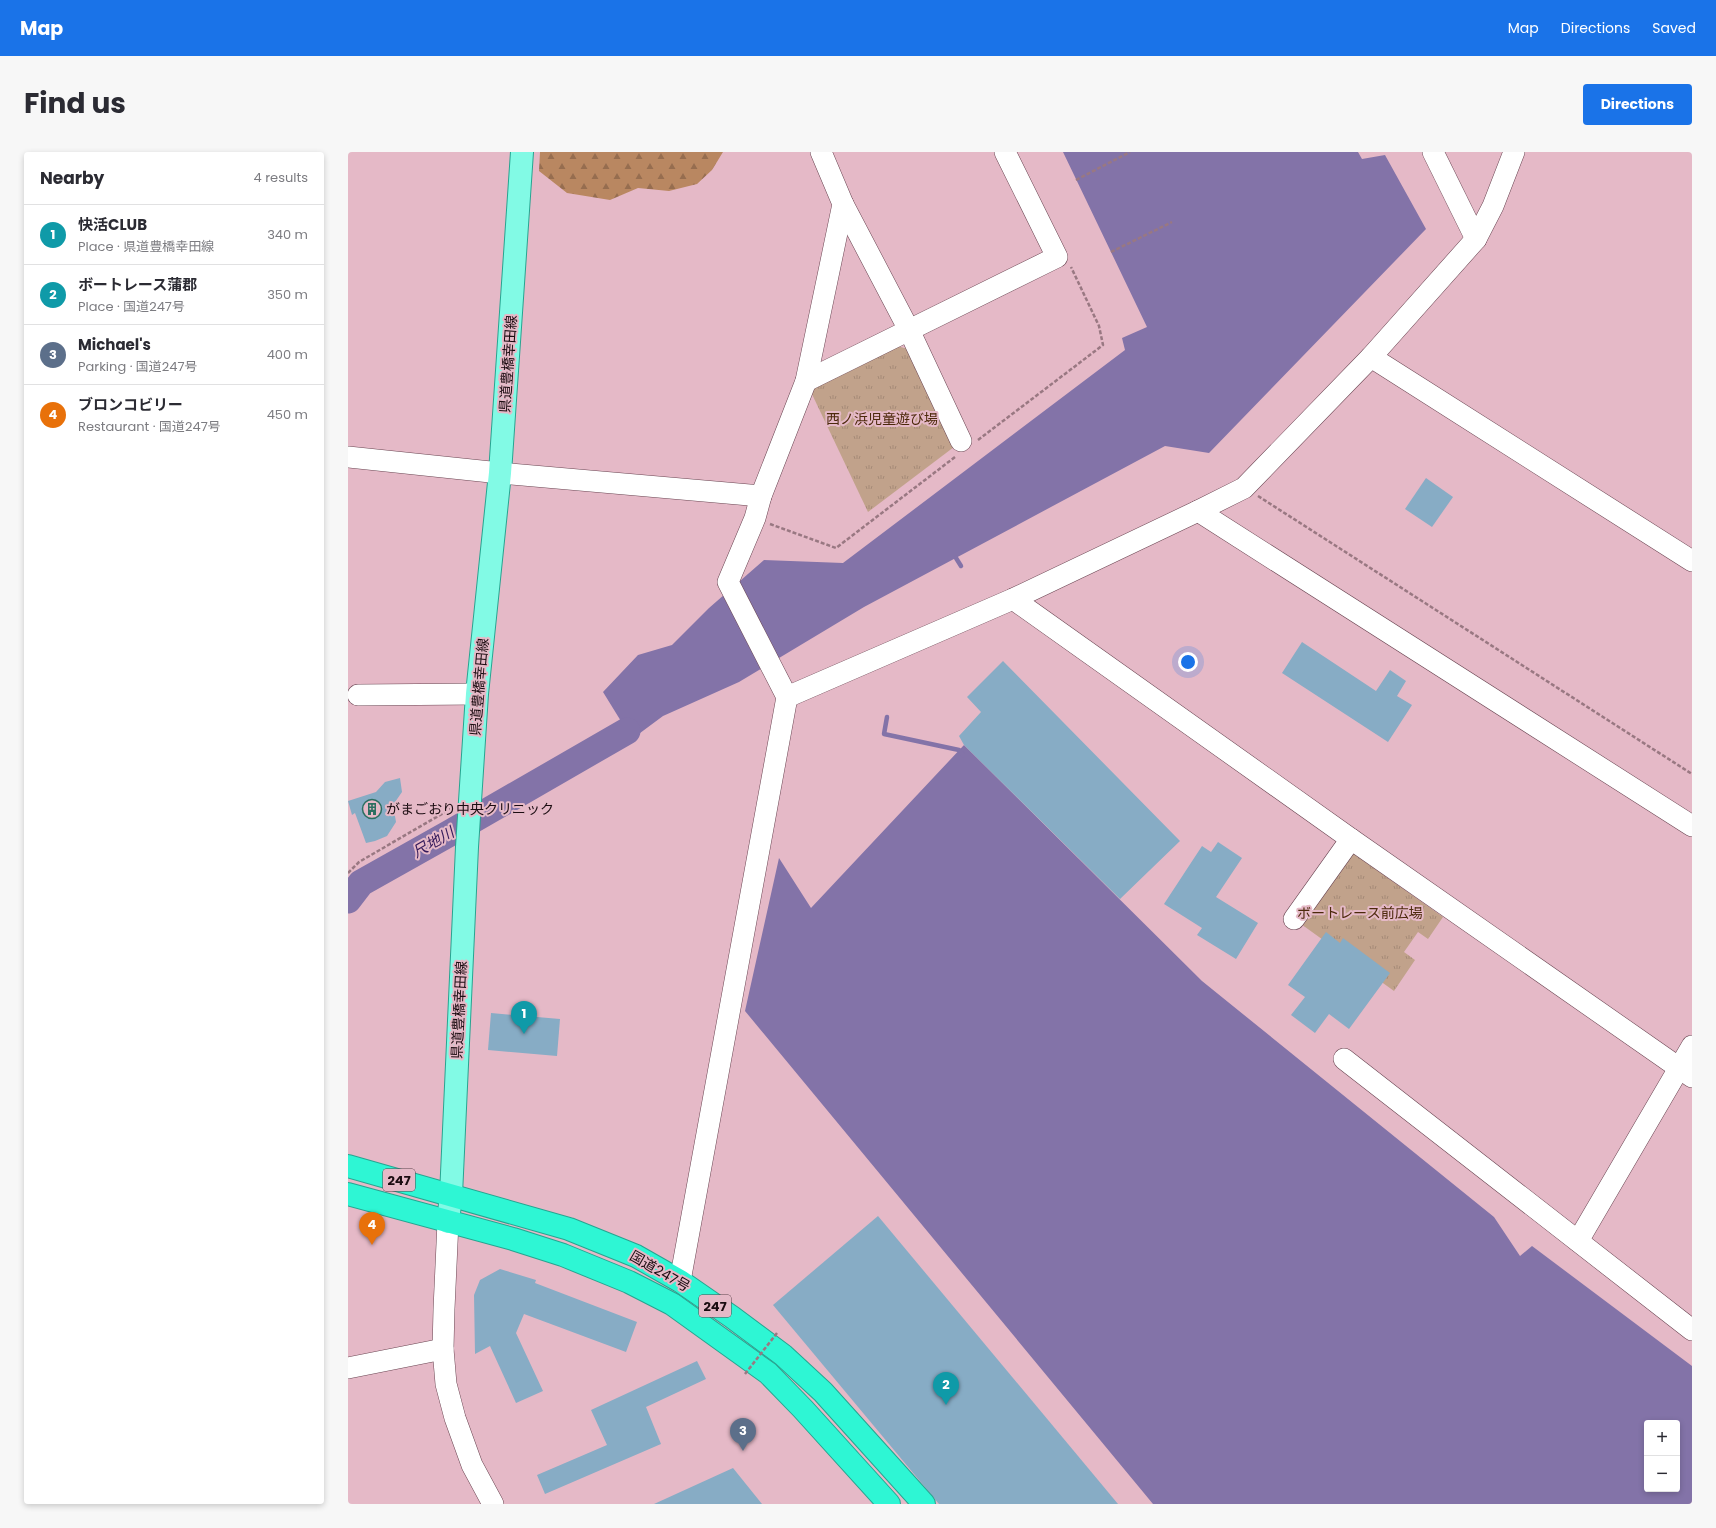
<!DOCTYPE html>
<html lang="en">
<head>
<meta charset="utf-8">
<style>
	:root { --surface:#fff; --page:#f7f7f7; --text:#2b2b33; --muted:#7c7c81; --line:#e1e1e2; --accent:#1a73e8 }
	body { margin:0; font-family:Poppins,"Noto Sans JP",sans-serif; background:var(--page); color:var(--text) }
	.controls { position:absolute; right:12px; bottom:12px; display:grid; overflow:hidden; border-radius:4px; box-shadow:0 2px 6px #0003 }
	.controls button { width:36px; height:36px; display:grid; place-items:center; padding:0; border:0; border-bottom:1px solid var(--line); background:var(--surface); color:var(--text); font:20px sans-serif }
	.you { position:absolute; left:840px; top:510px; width:14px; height:14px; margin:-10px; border:3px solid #fff; border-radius:50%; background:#1a73e8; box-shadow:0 0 0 6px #1a73e833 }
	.badge { display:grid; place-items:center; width:26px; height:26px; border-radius:50%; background:var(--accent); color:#fff; font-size:13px; font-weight:700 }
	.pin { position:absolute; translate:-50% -33px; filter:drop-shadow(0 1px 2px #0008) }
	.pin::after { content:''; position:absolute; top:21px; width:14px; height:12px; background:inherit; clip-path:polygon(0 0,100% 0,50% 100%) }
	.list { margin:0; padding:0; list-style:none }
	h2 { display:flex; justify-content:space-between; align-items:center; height:52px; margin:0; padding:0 16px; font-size:17px }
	h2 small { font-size:13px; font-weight:400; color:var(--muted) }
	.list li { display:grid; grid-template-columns:26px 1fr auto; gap:12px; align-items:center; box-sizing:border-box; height:60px; padding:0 16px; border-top:1px solid var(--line) }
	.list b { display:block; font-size:15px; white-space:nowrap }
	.list p { margin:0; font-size:13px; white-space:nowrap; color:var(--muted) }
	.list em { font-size:13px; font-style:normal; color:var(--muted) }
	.map { position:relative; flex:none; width:1344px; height:1352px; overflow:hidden; border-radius:4px }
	header { display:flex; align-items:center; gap:24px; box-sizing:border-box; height:56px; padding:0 20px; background:var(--accent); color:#fff }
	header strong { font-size:19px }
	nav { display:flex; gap:22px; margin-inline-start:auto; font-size:14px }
	.intro { display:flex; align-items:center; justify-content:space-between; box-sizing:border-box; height:96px; padding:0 24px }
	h1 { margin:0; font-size:28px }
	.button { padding:10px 18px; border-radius:4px; background:var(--accent); color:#fff; font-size:14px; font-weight:700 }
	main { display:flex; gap:24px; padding:0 24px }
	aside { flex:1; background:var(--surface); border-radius:4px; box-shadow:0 2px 6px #0003 }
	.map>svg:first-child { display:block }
	.forest { fill:url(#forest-firs) }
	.park { fill:url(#park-tufts) }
	.water { fill:#8373a8; fill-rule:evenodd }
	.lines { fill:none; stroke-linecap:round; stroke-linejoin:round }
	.stream { stroke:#8373a8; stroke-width:4.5 }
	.river { stroke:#8373a8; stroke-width:27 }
	.building { fill:#87acc5 }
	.minor-casing { stroke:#6a4552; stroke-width:22 }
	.major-casing { stroke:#27a490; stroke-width:24 }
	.highway-casing { stroke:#27a490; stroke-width:24 }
	.path { stroke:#997882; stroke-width:2.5; stroke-dasharray:4 2; stroke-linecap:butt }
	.minor { stroke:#fff; stroke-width:21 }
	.major { stroke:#82fae5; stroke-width:22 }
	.highway { stroke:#2ef6d4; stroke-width:22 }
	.path-bridge { stroke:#997882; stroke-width:2.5; stroke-dasharray:4 2; stroke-linecap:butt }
	.labels { text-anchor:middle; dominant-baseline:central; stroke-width:4; stroke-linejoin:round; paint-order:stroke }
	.shield { fill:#e5b9c7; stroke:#584048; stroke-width:1 }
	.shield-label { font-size:13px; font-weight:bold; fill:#1b0c11 }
	.street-label { font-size:14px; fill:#1b0c11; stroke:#e5b9c7 }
	.park-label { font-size:14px; fill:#4c290b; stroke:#e5b9c7 }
	.poi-label { font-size:14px; fill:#1b0c11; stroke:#e5b9c7; text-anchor:start }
	.water-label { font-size:15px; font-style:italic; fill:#33195a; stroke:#e5b9c7 }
</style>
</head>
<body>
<header>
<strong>Map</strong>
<nav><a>Map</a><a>Directions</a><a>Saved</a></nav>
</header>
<div class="intro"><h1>Find us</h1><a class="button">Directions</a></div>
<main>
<aside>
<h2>Nearby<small>4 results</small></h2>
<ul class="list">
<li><span class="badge" style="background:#0f9aa8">1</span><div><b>快活CLUB</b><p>Place · 県道豊橋幸田線</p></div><em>340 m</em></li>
<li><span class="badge" style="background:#0f9aa8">2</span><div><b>ボートレース蒲郡</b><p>Place · 国道247号</p></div><em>350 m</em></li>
<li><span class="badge" style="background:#5c6f8a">3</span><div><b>Michael's</b><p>Parking · 国道247号</p></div><em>400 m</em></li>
<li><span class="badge" style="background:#e8710a">4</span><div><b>ブロンコビリー</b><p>Restaurant · 国道247号</p></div><em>450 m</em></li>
</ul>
</aside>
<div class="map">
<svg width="1344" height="1352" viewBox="0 0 1344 1352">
	<defs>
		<pattern id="forest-firs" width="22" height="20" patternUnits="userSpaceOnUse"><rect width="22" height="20" fill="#b98761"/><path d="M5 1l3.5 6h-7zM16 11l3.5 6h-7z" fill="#966d4f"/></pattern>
		<pattern id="park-tufts" width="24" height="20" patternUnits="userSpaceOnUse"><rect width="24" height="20" fill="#c1a28b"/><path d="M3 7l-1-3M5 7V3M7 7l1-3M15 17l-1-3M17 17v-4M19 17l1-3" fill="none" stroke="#a58a77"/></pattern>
	</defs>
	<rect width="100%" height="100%" fill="#e5b9c7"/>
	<path class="forest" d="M192,0h183l-11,18 -15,14 -28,7 -31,-3 -28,12 -43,-7 -28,-22z"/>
	<g class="park">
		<path d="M549,194l11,3 46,98 -86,65 -58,-122z"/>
		<path d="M1002,699l93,66 -15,22 -10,-7 -14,20 11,8 -21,31 -100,-72z"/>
	</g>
	<g class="water">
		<path d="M715,0h295l4,7 23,-4 41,74 -217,224 -44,-7 -301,161 -125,75 -76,34 -31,23 -29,-47 35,-37 34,-10 37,-37 55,-48 79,3 282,-213 -3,-12 25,-11z"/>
		<path d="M616,593l238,236 292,236 26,39 12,-10 160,120v138h-539l-408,-493 34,-153 32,50zM1299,1271h30v66h-30z"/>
	</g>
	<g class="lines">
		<g class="stream">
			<path d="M608,406l5,8"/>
			<path d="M539,565l-3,17 75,16 4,5"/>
		</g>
		<path class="river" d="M0,748l13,-17 89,-50 177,-102"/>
	</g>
	<g class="building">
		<path d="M1078,326l27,19 -21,30 -27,-18z"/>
		<path d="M954,490l74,49 14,-21 16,11 -9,15 15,9 -24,37 -106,-69z"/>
		<path d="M655,509l177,180 -60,58 -156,-154 -5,-9 22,-24 -14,-15z"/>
		<path d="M52,626l2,14 -9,13 3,17 -9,14 -12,5 -9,2 -11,-30 -3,2 -4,-14 28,-9 9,-10z"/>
		<path d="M870,690l24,16 -26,39 42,26 -22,36 -39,-24 5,-7 -38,-24 38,-58 9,6z"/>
		<path d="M978,780l14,11 3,-5 47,35 -41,56 -20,-15 -14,19 -24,-18 14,-18 -17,-12z"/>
		<path d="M143,861l69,6 -3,37 -69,-6z"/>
		<path d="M530,1064l240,288h-179l-166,-199z"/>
		<path d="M152,1117l36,11 -1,3 102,39 -11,30 -102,-38 -8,19 27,58 -27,12 -26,-57 -15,8 -1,-59 6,-15z"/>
		<path d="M349,1209l9,18 -60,28 15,37 -116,50 -8,-19 70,-30 -16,-35z"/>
		<path d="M385,1316l29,36h-108z"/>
	</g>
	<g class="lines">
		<defs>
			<g id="minor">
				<path d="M1085,0l43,87"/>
				<path d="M495,52l66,126 52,111"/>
				<path d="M1023,205l321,204"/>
				<path d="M458,229l251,-124 -52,-105"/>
				<path d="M0,305l152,16 261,23"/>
				<path d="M850,359l494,315"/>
				<path d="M665,447l338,240 341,238"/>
				<path d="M10,543l119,-1"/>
				<path d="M439,545l226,-98 185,-88 46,-23 127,-131 105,-118 17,-33 21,-54"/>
				<path d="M946,767l57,-80"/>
				<path d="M996,907l348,271"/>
				<path d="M100,1070l-4,87 -1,40 3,35 9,34 17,47 21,39"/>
				<path d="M1230,1089l114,-195"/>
				<path d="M332,1129l107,-584 -59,-115 27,-64 6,-22 45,-115 37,-177 -22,-52"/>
				<path d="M0,1216l95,-19"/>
			</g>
			<path id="major" d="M100,1070l3,-27 16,-348 10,-153 23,-221 22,-321"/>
			<g id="highway">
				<path d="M0,1014l221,63 67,27 44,25 52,36 51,38 40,37 101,112"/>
				<path d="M0,1042l165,45 50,16 66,27 43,22 96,69 35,36 86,95"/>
			</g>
		</defs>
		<use href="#minor" class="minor-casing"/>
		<use href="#major" class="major-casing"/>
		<use href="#highway" class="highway-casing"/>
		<g class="path">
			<path d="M728,28l54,-28"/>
			<path d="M763,100l61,-30"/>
			<path d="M630,288l125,-95 -4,-19 -28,-59"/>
			<path d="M910,344l434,278"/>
			<path d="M422,372l66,24 119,-91"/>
			<path d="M0,721l11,-11 93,-54"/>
		</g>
		<use href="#minor" class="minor"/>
		<use href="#major" class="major"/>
		<use href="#highway" class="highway"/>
		<path class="path-bridge" d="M397,1222l32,-41"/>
	</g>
	<defs>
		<symbol id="building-ring" viewBox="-11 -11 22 22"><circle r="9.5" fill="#e5b9c7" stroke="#2c6f61" stroke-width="1.5"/><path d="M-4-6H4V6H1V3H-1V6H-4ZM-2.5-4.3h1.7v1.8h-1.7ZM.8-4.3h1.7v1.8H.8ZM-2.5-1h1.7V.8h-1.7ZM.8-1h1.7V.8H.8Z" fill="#2c6f61"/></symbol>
	</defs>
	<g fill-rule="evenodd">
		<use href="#building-ring" x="13" y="646" width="22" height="22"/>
	</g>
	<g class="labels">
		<g class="shield">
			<rect x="35" y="1017" width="32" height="22" rx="3"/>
			<rect x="351" y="1143" width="32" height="22" rx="3"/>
		</g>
		<g class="shield-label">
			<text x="51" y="1028">247</text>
			<text x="367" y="1154">247</text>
		</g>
		<g class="street-label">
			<text transform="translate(160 212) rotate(-86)">県道豊橋幸田線</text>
			<text transform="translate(131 535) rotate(-85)">県道豊橋幸田線</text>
			<text transform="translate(111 858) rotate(-87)">県道豊橋幸田線</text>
			<text transform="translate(312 1119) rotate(30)">国道247号</text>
		</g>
		<g class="park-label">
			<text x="534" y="267">西ノ浜児童遊び場</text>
			<text x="1012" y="761">ボートレース前広場</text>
		</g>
		<g class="poi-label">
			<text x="38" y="657">がまごおり中央クリニック</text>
		</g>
		<g class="water-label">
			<text transform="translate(85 690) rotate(-30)">尺地川</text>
		</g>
	</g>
</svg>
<div class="controls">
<button>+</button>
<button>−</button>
</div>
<div class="you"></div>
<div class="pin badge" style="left:176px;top:882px;background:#0f9aa8">1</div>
<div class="pin badge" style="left:598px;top:1253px;background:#0f9aa8">2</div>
<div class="pin badge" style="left:395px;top:1299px;background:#5c6f8a">3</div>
<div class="pin badge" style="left:24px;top:1093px;background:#e8710a">4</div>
</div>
</main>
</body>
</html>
